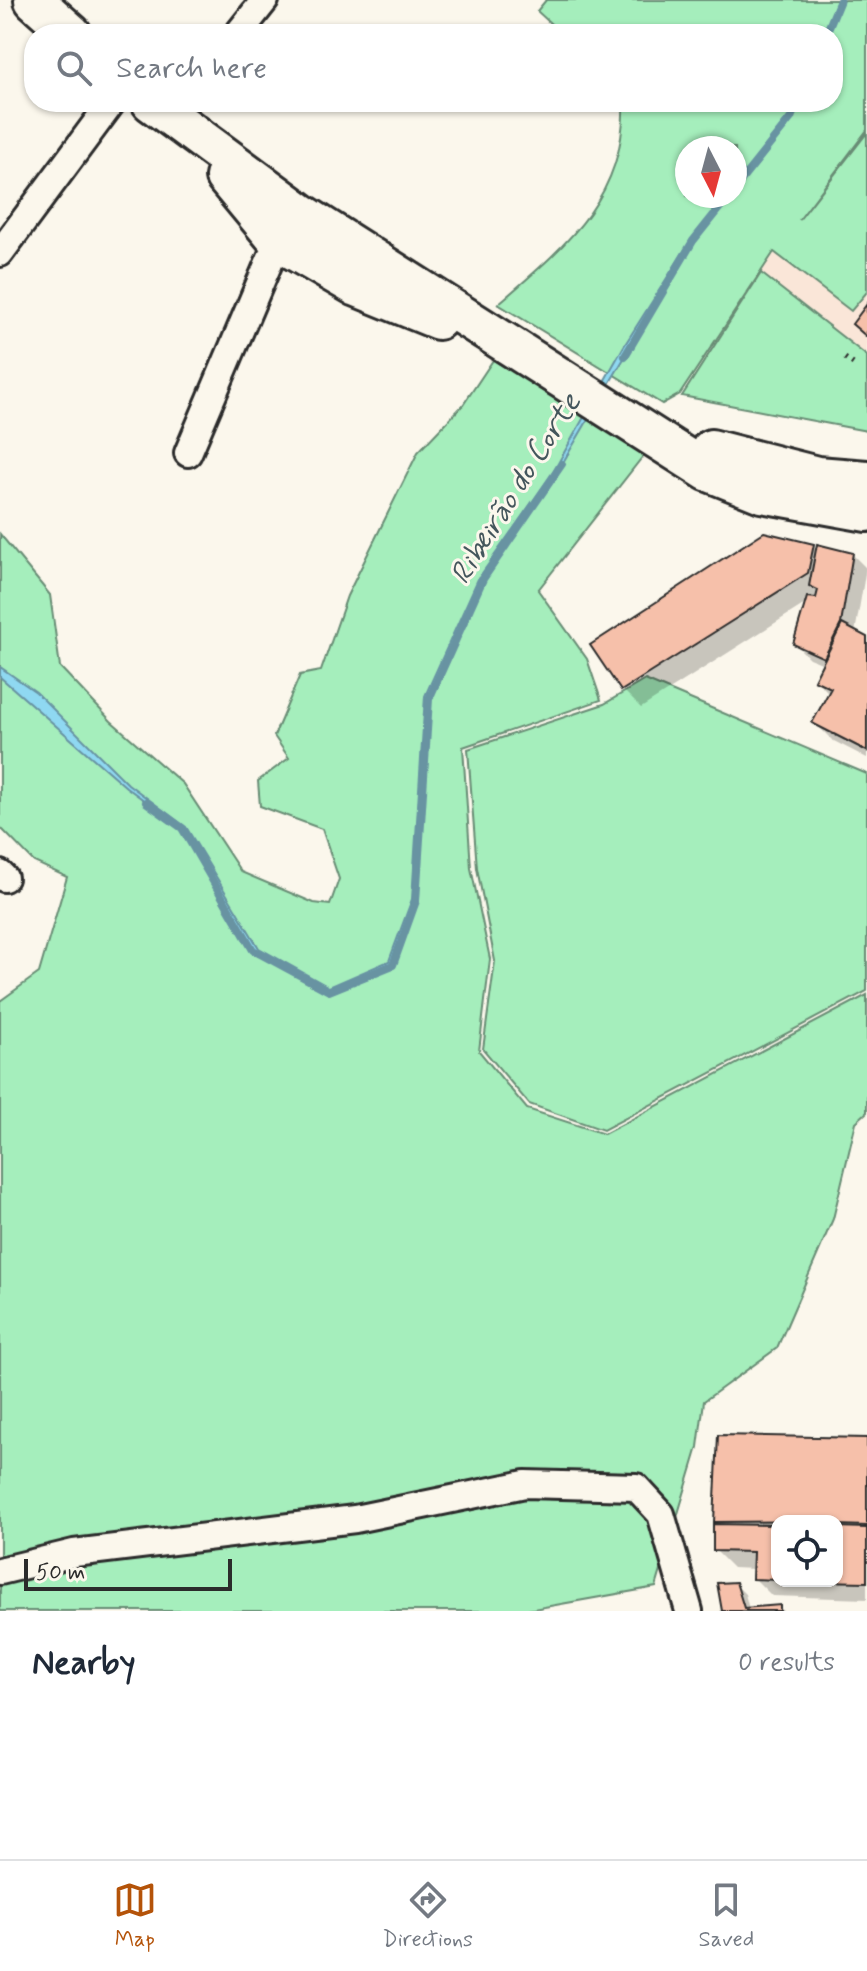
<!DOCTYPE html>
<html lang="en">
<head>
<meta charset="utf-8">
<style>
	:root { --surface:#fff; --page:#f2f2f3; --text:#1f2937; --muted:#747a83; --line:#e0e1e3; --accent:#b45309 }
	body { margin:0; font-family:Mynerve,sans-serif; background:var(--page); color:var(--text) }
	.controls { position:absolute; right:24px; bottom:24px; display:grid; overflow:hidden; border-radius:16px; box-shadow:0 2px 6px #0004 }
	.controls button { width:72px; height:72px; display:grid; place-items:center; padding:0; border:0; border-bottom:2px solid var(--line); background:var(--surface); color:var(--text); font:40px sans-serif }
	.compass { position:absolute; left:675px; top:136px; width:72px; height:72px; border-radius:50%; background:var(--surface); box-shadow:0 2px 6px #0004; rotate:174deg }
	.scale { position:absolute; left:24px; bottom:20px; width:208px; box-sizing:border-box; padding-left:8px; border:4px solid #2b2b2b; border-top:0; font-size:22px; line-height:28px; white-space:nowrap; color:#2b2b2b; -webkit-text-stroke:6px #fbf7ec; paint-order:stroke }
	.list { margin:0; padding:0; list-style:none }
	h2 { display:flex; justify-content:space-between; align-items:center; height:104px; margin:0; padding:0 32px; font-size:34px }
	h2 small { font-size:26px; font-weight:400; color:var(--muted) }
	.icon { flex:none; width:44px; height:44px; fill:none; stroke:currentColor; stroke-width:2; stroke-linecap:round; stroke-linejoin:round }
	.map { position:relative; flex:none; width:867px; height:1611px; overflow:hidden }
	.search { position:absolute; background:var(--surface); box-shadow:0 2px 6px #0004; left:24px; right:24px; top:24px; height:88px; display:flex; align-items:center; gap:20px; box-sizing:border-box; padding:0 28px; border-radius:32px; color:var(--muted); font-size:30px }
	.sheet { height:248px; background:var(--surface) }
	nav { display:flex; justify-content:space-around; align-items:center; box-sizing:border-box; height:112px; border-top:2px solid var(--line); background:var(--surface); font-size:22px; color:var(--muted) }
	nav a { display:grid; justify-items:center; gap:4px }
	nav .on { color:var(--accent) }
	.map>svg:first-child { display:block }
	.built { fill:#fae6d8 }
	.green { fill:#a5eebc; stroke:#688c74; stroke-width:2; fill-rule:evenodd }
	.water { fill:#8fd8f1; stroke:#6793a2; stroke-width:2 }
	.shadow { fill:#0003; fill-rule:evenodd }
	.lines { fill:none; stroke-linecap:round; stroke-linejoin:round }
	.stream { stroke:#6793a2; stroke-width:8 }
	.building { fill:#f6c0aa; stroke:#2b2b2b; stroke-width:2 }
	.minor-casing { stroke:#2b2b2b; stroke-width:32 }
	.secondary-casing { stroke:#2b2b2b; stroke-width:44 }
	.path { stroke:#2b2b2b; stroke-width:5; stroke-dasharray:2 6; stroke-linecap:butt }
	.minor { stroke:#fbf7ec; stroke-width:26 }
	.secondary { stroke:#fbf7ec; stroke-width:38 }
	.labels { text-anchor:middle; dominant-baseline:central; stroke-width:6; stroke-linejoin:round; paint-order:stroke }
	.water-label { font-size:30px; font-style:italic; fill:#44565c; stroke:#fbf7ec }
</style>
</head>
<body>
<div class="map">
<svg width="867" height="1611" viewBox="0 0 867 1611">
	<rect width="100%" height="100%" fill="#fbf7ec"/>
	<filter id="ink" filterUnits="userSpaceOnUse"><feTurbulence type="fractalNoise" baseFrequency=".0125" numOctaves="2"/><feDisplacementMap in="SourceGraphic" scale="16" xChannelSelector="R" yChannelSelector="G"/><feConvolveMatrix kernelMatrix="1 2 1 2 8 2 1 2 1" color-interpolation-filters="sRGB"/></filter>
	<g filter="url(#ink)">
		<path class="built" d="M867,132v223l-107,-83z"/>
		<g class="green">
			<path d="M546,0h321v130l-68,90 68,-87v159l-16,19 -77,-59 -94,142 -18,10 -164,-100c66,-57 129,-107 125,-202h210v-68h-271l-25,-23zM687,148h48v48h-48z"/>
			<path d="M761,273l106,83v75l-185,-35z"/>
			<path d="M493,360l154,91 -109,139 49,69 14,41 -138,47 8,121 19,91 -11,92 48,58 77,25 263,-139v117l-11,10 -23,97 -56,129 -73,53 -6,46 -42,140 -134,24h-522v-610l39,-28 28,-96 -33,-15 -34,-35v-293l50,61 10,72 51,54 72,63 58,88 73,31 16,2 9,-26 -17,-50 -62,-23 -2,-25 31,-23 -15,-22 26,-61 21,-4 26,-75 71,-144 45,-47z"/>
			<path d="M645,680l222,94v217l-264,139 -74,-26 -46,-55 12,-88 -18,-93 -9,-119 136,-45z"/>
		</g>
		<path class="water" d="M727,196l-34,45 -138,235 -72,103 -54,120 -13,202 -23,64 -64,26 -76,-41 -71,-122 -56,-41 -126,-110v-10l36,25 92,92 58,43 73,121 70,39 60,-26 23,-62 13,-203 53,-117 74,-105 72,-128 67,-106z"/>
		<g class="shadow">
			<path d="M813,546l5,4 34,4 14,14 -11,65 12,7v118l-35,-18 -17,-17 15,-29 -14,-14 8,-16 -15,-6 -14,-14 13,-42 -167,106 -18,-18 -30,-44z"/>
			<path d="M720,1437l147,3v159l-95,-3 -18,-18v-9l-21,-1 -18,-18zM777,1521h60v60h-60z"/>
			<path d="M735,1584l10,10 4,15 31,-2 3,4h-59z"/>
		</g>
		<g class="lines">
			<g class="stream">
				<path d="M826,34l14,-34"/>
				<path d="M735,188l56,-70 6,-16"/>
				<path d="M625,356l68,-115 36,-45"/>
				<path d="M146,802l36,26 71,122 76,41 64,-26 23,-64 13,-202 54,-120 79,-115"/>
			</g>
		</g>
		<g class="building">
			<path d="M867,304v33l-15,-13z"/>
			<path d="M764,532l50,12 -6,29 -187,118 -31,-46z"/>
			<path d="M817,544l36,9 -12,71 -17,34 -31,-14 14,-47 9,1 2,-8 -9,-4z"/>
			<path d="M842,624l25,13v114l-55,-28 19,-35 -17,-8z"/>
			<path d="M718,1435l149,3v88l-30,-1v-4l-123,1z"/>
			<path d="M713,1524l64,1v55l-25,-1 1,-27 -40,-1z"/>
			<path d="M837,1527l30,1v54l-50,-1h20z"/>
			<path d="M736,1582l8,26 36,-3v6h-58l-5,-28z"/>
		</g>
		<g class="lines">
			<defs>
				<g id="minor">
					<path d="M238,34l27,-34"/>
					<path d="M0,253l112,-151"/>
					<path d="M188,453l90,-212 8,-11"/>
					<path d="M0,874l4,4"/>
					<path d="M0,1571l74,-18 281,-34 170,-35 111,3 25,27 28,97"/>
				</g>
				<g id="secondary">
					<path d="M34,0l38,34"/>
					<path d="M151,102l149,110 407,259 55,22 105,19"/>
					<path d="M225,177l53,64 79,46 81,33"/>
					<path d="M711,449l106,27 50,4"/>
				</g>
			</defs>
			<use href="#minor" class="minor-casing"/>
			<use href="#secondary" class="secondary-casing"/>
			<path class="path" d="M845,358l11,8"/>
			<use href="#minor" class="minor"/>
			<use href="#secondary" class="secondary"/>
		</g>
	</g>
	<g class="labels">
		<g class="water-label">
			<text transform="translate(516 489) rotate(-58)">Ribeirão do Corte</text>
		</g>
	</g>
</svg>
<div class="controls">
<button><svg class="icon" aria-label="locate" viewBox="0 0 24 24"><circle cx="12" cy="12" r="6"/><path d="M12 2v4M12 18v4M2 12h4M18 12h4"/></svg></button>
</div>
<svg class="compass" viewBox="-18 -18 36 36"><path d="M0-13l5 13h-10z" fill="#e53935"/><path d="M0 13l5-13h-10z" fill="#747a83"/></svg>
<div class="scale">50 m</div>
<div class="search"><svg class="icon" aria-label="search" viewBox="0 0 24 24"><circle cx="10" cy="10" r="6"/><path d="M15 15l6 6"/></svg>Search here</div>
</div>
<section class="sheet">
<h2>Nearby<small>0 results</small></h2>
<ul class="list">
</ul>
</section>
<nav>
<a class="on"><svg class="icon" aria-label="map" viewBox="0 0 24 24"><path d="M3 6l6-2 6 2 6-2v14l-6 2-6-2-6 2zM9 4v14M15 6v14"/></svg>Map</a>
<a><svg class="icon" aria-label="directions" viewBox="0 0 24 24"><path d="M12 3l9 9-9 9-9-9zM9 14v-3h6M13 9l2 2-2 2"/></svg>Directions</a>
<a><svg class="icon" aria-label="saved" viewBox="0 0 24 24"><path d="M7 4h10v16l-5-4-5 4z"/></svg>Saved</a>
</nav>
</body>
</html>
